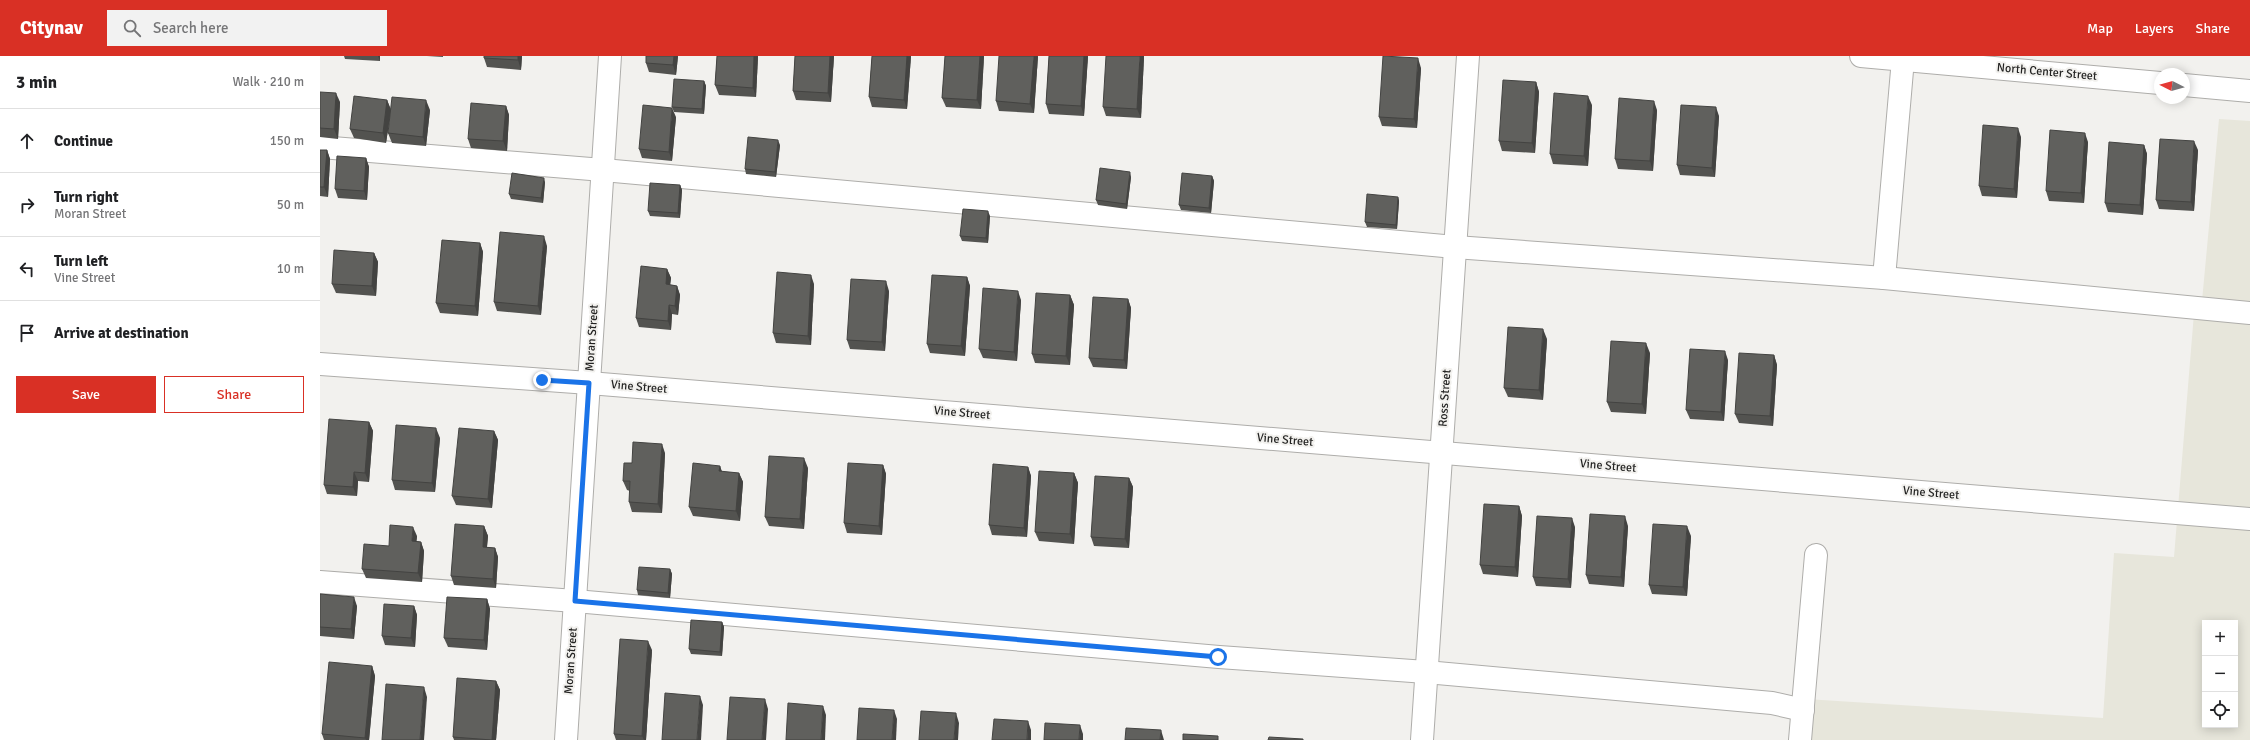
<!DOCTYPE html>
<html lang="en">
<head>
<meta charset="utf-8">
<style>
	:root { --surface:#fff; --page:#f2f2f2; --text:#202124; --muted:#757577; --line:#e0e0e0; --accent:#d93025 }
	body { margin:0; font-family:Signika,sans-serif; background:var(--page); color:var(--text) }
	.controls { position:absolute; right:12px; bottom:12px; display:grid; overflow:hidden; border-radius:0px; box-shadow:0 2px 10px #0003 }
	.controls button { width:36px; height:36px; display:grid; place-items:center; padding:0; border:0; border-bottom:1px solid var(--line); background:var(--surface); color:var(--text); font:20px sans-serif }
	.compass { position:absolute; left:1834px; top:12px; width:36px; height:36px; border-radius:50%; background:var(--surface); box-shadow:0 2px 10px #0003; rotate:276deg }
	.stop { position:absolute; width:12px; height:12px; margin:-9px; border:3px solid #1a73e8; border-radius:50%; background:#fff }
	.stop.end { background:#1a73e8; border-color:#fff; box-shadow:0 1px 4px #0008 }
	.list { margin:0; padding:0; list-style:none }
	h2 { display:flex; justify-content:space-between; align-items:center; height:52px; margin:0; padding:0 16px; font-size:17px }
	h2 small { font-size:13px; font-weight:400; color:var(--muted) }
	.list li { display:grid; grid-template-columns:26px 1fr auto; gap:12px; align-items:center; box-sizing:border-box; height:64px; padding:0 16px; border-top:1px solid var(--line) }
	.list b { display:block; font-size:15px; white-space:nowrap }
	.list p { margin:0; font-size:13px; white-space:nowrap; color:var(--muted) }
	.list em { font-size:13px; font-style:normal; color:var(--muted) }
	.actions { display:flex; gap:8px; padding:12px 16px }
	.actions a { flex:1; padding:9px 0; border:1px solid var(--accent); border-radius:0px; text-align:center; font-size:14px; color:var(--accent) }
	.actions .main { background:var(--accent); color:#fff }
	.icon { flex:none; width:22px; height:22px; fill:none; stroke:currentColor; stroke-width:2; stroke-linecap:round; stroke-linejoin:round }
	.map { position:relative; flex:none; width:1930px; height:684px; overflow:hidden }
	header { display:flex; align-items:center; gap:24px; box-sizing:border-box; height:56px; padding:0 20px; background:var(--accent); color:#fff }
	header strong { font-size:19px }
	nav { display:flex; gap:22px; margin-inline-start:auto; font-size:14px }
	.search { width:280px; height:36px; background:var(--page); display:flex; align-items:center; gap:10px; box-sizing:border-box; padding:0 14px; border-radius:0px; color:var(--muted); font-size:15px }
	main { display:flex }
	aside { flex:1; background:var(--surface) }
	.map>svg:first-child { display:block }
	.built { fill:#e7e6db; fill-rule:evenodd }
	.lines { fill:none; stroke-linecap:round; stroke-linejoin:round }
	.minor-casing { stroke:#aeadaa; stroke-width:24 }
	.minor { stroke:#fff; stroke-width:22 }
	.wall { fill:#535350 }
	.shaded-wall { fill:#434341 }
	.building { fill:#60605d; stroke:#434341 }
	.route { stroke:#1a73e8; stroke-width:5 }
	.labels { text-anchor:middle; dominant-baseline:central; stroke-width:4; stroke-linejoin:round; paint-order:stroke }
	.street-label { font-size:12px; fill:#232322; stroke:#f2f1ee }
</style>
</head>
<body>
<header>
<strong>Citynav</strong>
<div class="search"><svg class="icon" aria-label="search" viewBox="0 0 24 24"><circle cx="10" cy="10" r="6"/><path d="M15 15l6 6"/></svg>Search here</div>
<nav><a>Map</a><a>Layers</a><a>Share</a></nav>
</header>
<main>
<aside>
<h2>3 min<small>Walk · 210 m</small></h2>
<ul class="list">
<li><svg class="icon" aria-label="ahead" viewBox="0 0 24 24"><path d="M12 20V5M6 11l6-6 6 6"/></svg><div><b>Continue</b></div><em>150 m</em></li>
<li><svg class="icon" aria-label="right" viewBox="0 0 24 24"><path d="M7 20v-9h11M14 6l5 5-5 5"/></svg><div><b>Turn right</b><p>Moran Street</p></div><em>50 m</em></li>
<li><svg class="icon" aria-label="left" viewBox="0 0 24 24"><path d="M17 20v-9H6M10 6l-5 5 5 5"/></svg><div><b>Turn left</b><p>Vine Street</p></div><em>10 m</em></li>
<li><svg class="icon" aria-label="arrive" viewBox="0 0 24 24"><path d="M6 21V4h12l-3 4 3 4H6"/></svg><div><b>Arrive at destination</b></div></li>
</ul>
<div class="actions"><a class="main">Save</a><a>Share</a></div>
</aside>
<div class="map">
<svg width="1930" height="684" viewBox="0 0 1930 684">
	<rect width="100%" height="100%" fill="#f2f1ee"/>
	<path class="built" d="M1899,63l31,2v619h-446l2,-41 297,19 11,-165 60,4 21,-256h7zM1885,567h30v102h-30z"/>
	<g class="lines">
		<defs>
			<g id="minor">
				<path d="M1541,0l299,27"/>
				<path d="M1864,29l66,6"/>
				<path d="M0,91l283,23 852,77 429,31 366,35"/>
				<path d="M1564,222l19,-219"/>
				<path d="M0,308l269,19 1661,136"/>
				<path d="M0,526l255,19 644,56 207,15 346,31 31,7"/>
				<path d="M246,684l44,-684"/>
				<path d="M1102,684l46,-684"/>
				<path d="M1480,684l16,-185"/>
			</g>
		</defs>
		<use href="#minor" class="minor-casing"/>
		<use href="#minor" class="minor"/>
	</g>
	<g class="wall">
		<path d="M24,0h36v5l-35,-2z"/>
		<path d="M107,0h16v1z"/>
		<path d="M164,0h38l-1,14 -34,-3 -3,-9z"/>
		<path d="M326,0h32l-2,19 -27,-3 -3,-9z"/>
		<path d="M397,0h41l-2,41 -37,-2 -4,-10z"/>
		<path d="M475,0h39l-3,46 -35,-2 -3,-9z"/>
		<path d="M552,0h39l-4,53 -35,-2 -3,-10z"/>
		<path d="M625,0h39l-3,53 -35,-2 -4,-9z"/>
		<path d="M718,0l-4,57 -35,-2 -3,-10z"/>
		<path d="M729,0h39l-4,60 -35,-2 -3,-10z"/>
		<path d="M824,1l-3,61 -35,-2 -3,-9z"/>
		<path d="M1101,12l-4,60 -35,-2 -3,-9z"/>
		<path d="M384,25l2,5 -2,28 -30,-2 -2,-5z"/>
		<path d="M1216,26l3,10 -4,61 -33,-2 -3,-10z"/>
		<path d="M0,36l20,10 -2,37 -18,-2z"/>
		<path d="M67,44l4,10 -5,33 -32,-5 -4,-9z"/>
		<path d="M1272,49l-4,61 -35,-2 -3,-10z"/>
		<path d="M186,50l3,9 -2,36 -36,-3 -3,-9z"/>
		<path d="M110,54l-4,36 -34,-3 -4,-10z"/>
		<path d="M1337,54l-4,61 -35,-2 -3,-10z"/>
		<path d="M1399,60l-4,61 -35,-2 -3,-10z"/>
		<path d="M356,61l-4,44 -30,-3 -3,-9z"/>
		<path d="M1701,81l-4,61 -35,-2 -3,-10z"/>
		<path d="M1768,86l-4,61 -35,-2 -3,-10z"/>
		<path d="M460,89l-4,32 -30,-3 -1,-5z"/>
		<path d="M1824,89l3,9 -4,61 -35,-3 -3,-9z"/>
		<path d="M0,94h7l3,9 -2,38 -8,-1z"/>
		<path d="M1878,94l-4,61 -35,-2 -3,-9z"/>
		<path d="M46,102l3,9 -2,33 -29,-2 -3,-9z"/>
		<path d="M892,120l2,5 -3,32 -30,-3 -2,-5z"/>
		<path d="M811,121l-4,32 -29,-4 -2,-5z"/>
		<path d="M225,126l-2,21 -32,-4 -2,-5z"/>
		<path d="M360,129l2,5 -2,28 -30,-2 -2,-5z"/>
		<path d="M1078,141l1,4 -2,28 -30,-2 -2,-5z"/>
		<path d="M670,160l-2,27 -26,-2 -2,-5z"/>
		<path d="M160,187l3,9 -5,64 -38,-3 -4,-10z"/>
		<path d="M227,190l-6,69 -44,-4 -3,-9z"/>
		<path d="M54,197l4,9 -2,34 -40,-3 -4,-9z"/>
		<path d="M347,213l4,9 -1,7 7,1 3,9 -2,20 -6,-1 -1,16 -32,-3 -3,-9z"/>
		<path d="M647,221l3,9 -5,70 -35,-3 -3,-9z"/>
		<path d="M494,228l-3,61 -35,-2 -3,-10z"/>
		<path d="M569,235l-4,60 -35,-2 -3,-9z"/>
		<path d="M750,239l4,10 -4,60 -35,-2 -3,-9z"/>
		<path d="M808,243l3,9 -4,61 -34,-2 -4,-9z"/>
		<path d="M701,244l-4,61 -34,-3 -4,-9z"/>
		<path d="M1227,283l-4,61 -35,-3 -4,-9z"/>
		<path d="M1330,297l-4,61 -35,-2 -4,-10z"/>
		<path d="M1454,299l3,10 -4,61 -34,-3 -4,-9z"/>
		<path d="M1408,304l-4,61 -34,-2 -4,-9z"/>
		<path d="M49,366l4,9 -4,51 -11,-1 -1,15 -30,-2 -3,-9z"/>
		<path d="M174,375l4,9 -6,68 -36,-3 -4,-9z"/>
		<path d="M120,382l-5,54 -40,-2 -3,-10z"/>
		<path d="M345,397l-3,60 -30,-1 -3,-10 1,-11 -3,-1 -4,-9 9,-18z"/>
		<path d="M563,409l3,9 -4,61 -35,-2 -3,-10z"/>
		<path d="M400,410l2,6 17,1 4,9 -3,39 -47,-5 -4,-9z"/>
		<path d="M708,411l3,9 -4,61 -35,-2 -3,-10z"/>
		<path d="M488,412l-4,61 -35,-3 -4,-9z"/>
		<path d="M754,417l4,10 -4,61 -35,-3 -4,-9z"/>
		<path d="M809,422l4,9 -4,61 -35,-2 -3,-9z"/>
		<path d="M1199,450l3,10 -4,61 -35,-3 -3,-9z"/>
		<path d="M164,470l4,10 -1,11 8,1 3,9 -2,31 -42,-3 -3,-9z"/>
		<path d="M1308,470l-4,61 -35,-3 -3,-9z"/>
		<path d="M1255,471l-4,61 -35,-2 -3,-9z"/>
		<path d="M97,480l-1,5 5,1 3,9 -2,31 -56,-4 -4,-9 27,-23z"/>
		<path d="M1371,480l-4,60 -35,-2 -3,-9z"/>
		<path d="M350,513l2,5 -2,24 -32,-3 -1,-5z"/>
		<path d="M0,538l37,12 -3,33 -34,-3z"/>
		<path d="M167,543l3,10 -3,41 -39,-3 -4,-9z"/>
		<path d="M94,550l3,9 -2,32 -30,-2 -3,-9z"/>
		<path d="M402,566l2,5 -2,29 -31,-2 -2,-5z"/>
		<path d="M332,594l-6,90h-30l-2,-6z"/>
		<path d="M52,610l3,10 -6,64h-45l-2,-6z"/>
		<path d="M176,625l4,9 -4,50h-42l-1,-3z"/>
	</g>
	<g class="shaded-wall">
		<path d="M58,0h2v5z"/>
		<path d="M198,0h4l-1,14 -3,-10z"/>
		<path d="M354,0h4l-2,19 -3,-10z"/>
		<path d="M434,0h4l-2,41 -3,-9z"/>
		<path d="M510,0h4l-3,46 -3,-9z"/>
		<path d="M587,0h4l-4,53 -3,-9z"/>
		<path d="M660,0h4l-3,53 -4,-9z"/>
		<path d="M714,0h4l-4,57 -4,-9z"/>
		<path d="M764,0h4l-4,60 -3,-10z"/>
		<path d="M820,0h4v1l-3,61 -4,-9z"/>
		<path d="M1098,2l3,10 -4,60 -3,-9z"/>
		<path d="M384,25l2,5 -2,28 -2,-5z"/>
		<path d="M1216,26l3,10 -4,61 -3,-10z"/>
		<path d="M16,37l4,9 -2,37 -4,-10z"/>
		<path d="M1268,40l4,9 -4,61 -4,-10z"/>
		<path d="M67,44l4,10 -5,33 -3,-10z"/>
		<path d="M106,44l4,10 -4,36 -3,-9z"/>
		<path d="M1334,45l3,9 -4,61 -3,-10z"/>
		<path d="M186,50l3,9 -2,36 -4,-10z"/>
		<path d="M1396,51l3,9 -4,61 -3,-9z"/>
		<path d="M352,52l4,9 -4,44 -3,-9z"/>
		<path d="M1698,72l3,9 -4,61 -3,-9z"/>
		<path d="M1765,77l3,9 -4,61 -3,-10z"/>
		<path d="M458,84l2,5 -4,32 -1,-5z"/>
		<path d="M1874,85l4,9 -4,61 -3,-9z"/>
		<path d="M1824,89l3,9 -4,61 -3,-10z"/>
		<path d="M7,94l3,9 -2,38 -4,-10z"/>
		<path d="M46,102l3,9 -2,33 -3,-9z"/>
		<path d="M810,116l1,5 -4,32 -1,-5z"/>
		<path d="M892,120l2,5 -3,32 -2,-5z"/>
		<path d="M224,122l1,4 -2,21 -2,-5z"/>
		<path d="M360,129l2,5 -2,28 -2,-5z"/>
		<path d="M1078,141l1,4 -2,28 -1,-4z"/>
		<path d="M668,155l2,5 -2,27 -2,-5z"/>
		<path d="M224,180l3,10 -6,69 -3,-9z"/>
		<path d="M160,187l3,9 -5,64 -3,-10z"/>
		<path d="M54,197l4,9 -2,34 -4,-10z"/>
		<path d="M347,213l4,9 -2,16 -3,-10z"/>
		<path d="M491,219l3,9 -3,61 -3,-9z"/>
		<path d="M647,221l3,9 -5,70 -4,-10z"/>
		<path d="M566,225l3,10 -4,60 -3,-9z"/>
		<path d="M357,230l3,9 -2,20 -3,-9z"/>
		<path d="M698,235l3,9 -4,61 -3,-9z"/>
		<path d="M750,239l4,10 -4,60 -4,-9z"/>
		<path d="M808,243l3,9 -4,61 -3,-9z"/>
		<path d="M349,249l3,9 -1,16 -3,-9z"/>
		<path d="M1223,273l4,10 -4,61 -4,-10z"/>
		<path d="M1326,287l4,10 -4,61 -4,-10z"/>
		<path d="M1405,295l3,9 -4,61 -3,-9z"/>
		<path d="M1454,299l3,10 -4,61 -3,-10z"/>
		<path d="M49,366l4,9 -4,51 -4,-9z"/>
		<path d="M116,372l4,10 -5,54 -3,-9z"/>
		<path d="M174,375l4,9 -6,68 -4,-9z"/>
		<path d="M342,388l3,9 -3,60 -4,-9z"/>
		<path d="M484,402l4,10 -4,61 -4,-10z"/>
		<path d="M563,409l3,9 -4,61 -3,-9z"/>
		<path d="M400,410l3,9 -4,-4z"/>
		<path d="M708,411l3,9 -4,61 -3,-9z"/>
		<path d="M34,416l4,9 -1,15 -4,-9z"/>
		<path d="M419,417l4,9 -3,39 -4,-10z"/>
		<path d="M754,417l4,10 -4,61 -4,-10z"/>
		<path d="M809,422l4,9 -4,61 -4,-9z"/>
		<path d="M1199,450l3,10 -4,61 -3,-10z"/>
		<path d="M1305,460l3,10 -4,61 -3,-10z"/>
		<path d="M1252,462l3,9 -4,61 -3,-9z"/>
		<path d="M164,470l4,10 -2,20 -3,-9z"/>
		<path d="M1367,470l4,10 -4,60 -4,-9z"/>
		<path d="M93,471l4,9 -1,14 -4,-9z"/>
		<path d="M101,486l3,9 -2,31 -4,-9z"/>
		<path d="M175,492l3,9 -2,31 -3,-9z"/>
		<path d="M350,513l2,5 -2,24 -2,-5z"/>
		<path d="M34,541l3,9 -3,33 -3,-10z"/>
		<path d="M167,543l3,10 -3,41 -3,-10z"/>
		<path d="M94,550l3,9 -2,32 -4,-9z"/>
		<path d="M402,566l2,5 -2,29 -2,-4z"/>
		<path d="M328,585l4,9 -6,90h-2l-2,-4z"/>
		<path d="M52,610l3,10 -6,64h-3l-1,-2z"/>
		<path d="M176,625l4,9 -4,50h-4z"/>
		<path d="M104,631l3,10 -3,43h-4z"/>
		<path d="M380,640l3,9 -2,35h-4z"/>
		<path d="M445,643l3,10 -2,31h-4z"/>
		<path d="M503,650l3,9 -1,25h-4z"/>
		<path d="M574,654l3,9 -1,21h-4z"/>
		<path d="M636,657l3,10 -1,17h-4z"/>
		<path d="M708,665l3,9v10h-4z"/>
		<path d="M760,669l3,9v6h-4z"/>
		<path d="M841,674l3,10h-4z"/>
	</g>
	<g class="building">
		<path d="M164,0h34v4l-34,-2z"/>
		<path d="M326,0h28l-1,9 -27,-2z"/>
		<path d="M397,0h37l-1,32 -38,-3z"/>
		<path d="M475,0h35l-2,37 -35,-2z"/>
		<path d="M552,0h35l-3,44 -35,-3z"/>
		<path d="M625,0h35l-3,44 -35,-2z"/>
		<path d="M679,0h35l-4,48 -34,-3z"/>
		<path d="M729,0h35l-3,50 -35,-2z"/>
		<path d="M786,0h34l-3,53 -34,-2z"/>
		<path d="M1063,0l35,2 -4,61 -35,-2z"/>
		<path d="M354,23l30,2 -2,28 -30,-2z"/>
		<path d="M1183,24l33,2 -4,61 -33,-2z"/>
		<path d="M0,36l16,1 -2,36 -14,-1z"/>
		<path d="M1234,37l34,3 -4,60 -34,-2z"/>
		<path d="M34,40l33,4 -4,33 -33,-4z"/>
		<path d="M72,41l34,3 -3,37 -35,-4z"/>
		<path d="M1299,42l35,3 -4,60 -35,-2z"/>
		<path d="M151,47l35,3 -3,35 -35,-2z"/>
		<path d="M323,49l29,3 -3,44 -30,-3z"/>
		<path d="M1361,49l35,2 -4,61 -35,-3z"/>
		<path d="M1663,69l35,3 -4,61 -35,-3z"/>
		<path d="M1730,74l35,3 -4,60 -35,-2z"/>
		<path d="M428,81l30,3 -3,32 -30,-3z"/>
		<path d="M1840,83l34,2 -3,61 -35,-2z"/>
		<path d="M1789,86l35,3 -4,60 -35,-2z"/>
		<path d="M0,94h7l-3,37h-4z"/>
		<path d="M17,100l29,2 -2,33 -29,-2z"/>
		<path d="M780,112l30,4 -4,32 -30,-4z"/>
		<path d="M192,117l32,5 -3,20 -32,-4z"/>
		<path d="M862,117l30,3 -3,32 -30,-3z"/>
		<path d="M330,127l30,2 -2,28 -30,-2z"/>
		<path d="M1047,138l31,3 -2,28 -31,-3z"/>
		<path d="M643,153l25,2 -2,27 -26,-2z"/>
		<path d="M180,176l44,4 -6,70 -44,-4z"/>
		<path d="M122,184l38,3 -5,63 -39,-3z"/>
		<path d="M14,194l40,3 -2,33 -40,-2z"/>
		<path d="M321,210l26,3 -1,15 11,2 -2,20 -6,-1 -1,16 -32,-3z"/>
		<path d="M457,216l34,3 -3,61 -35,-3z"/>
		<path d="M612,219l35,2 -6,69 -34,-2z"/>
		<path d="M531,223l35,2 -4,61 -35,-2z"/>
		<path d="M663,232l35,3 -4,61 -35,-3z"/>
		<path d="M716,237l34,2 -4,61 -34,-2z"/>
		<path d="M773,241l35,2 -4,61 -35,-2z"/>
		<path d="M1188,271l35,2 -4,61 -35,-2z"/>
		<path d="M1291,285l35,2 -4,61 -35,-2z"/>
		<path d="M1370,293l35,2 -4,61 -35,-2z"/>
		<path d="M1419,297l35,2 -4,61 -35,-2z"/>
		<path d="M9,363l40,3 -4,51 -11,-1 -1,15 -29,-2z"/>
		<path d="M76,369l40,3 -4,55 -40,-3z"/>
		<path d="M139,372l35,3 -6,68 -36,-3z"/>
		<path d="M313,386l29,2 -4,60 -29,-2 1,-21h-7l1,-18h8z"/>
		<path d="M449,400l35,2 -4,61 -35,-2z"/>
		<path d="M373,407l27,3 -1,5 20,2 -3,38 -47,-4z"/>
		<path d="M528,407l35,2 -4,61 -35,-3z"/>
		<path d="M673,408l35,3 -4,61 -35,-3z"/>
		<path d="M719,415l35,2 -4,61 -35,-2z"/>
		<path d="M775,420l34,2 -4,61 -34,-2z"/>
		<path d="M1164,448l35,2 -4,61 -35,-2z"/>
		<path d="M1270,458l35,2 -4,61 -35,-2z"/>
		<path d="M1217,460l35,2 -4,61 -35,-2z"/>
		<path d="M135,468l29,2 -1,21 12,1 -2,31 -42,-3z"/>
		<path d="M1333,468l34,2 -4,61 -34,-2z"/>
		<path d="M70,469l23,2 -1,14 9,1 -3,31 -56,-4 2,-25 25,2z"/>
		<path d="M319,511l31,2 -2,24 -31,-3z"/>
		<path d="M0,538l34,3 -3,32 -31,-2z"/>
		<path d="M127,541l40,2 -3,41 -40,-2z"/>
		<path d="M64,548l30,2 -3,32 -29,-2z"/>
		<path d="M371,564l31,2 -2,30 -31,-3z"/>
		<path d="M300,583l28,2 -6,95 -28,-2z"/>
		<path d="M9,606l43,4 -7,72 -43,-4z"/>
		<path d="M137,622l39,3 -4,59 -39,-3z"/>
		<path d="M66,628l38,3 -4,53h-38z"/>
		<path d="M345,637l35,3 -3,44h-35z"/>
		<path d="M410,641l35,2 -3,41h-35z"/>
		<path d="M468,647l35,3 -2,34h-35z"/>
		<path d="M539,652l35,2 -2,30h-35z"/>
		<path d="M601,655l35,2 -2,27h-35z"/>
		<path d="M674,663l34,2 -1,19h-35z"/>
		<path d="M725,667l35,2 -1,15h-35z"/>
		<path d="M806,672l35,2 -1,10h-35z"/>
		<path d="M863,678l35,2v4h-35z"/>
		<path d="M949,681l34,2v1h-35z"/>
	</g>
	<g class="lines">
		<path class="route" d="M222,324l47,3 -14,218 643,56"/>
	</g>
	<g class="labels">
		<g class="street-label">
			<text transform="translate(1727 16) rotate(5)">North Center Street</text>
			<text transform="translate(272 282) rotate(-86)">Moran Street</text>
			<text transform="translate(319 331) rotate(5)">Vine Street</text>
			<text transform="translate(1125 342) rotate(-86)">Ross Street</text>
			<text transform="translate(642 357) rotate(5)">Vine Street</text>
			<text transform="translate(965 384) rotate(5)">Vine Street</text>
			<text transform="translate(1288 410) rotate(5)">Vine Street</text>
			<text transform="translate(1611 437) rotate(5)">Vine Street</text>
			<text transform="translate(251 605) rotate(-86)">Moran Street</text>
		</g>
	</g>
</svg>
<div class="controls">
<button>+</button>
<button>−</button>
<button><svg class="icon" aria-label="locate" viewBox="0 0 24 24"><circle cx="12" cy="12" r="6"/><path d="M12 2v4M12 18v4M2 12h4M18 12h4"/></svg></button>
</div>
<svg class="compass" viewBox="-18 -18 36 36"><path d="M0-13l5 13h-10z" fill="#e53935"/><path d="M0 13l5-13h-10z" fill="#757577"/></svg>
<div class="stop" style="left:898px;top:601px"></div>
<div class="stop end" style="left:222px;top:324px"></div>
</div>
</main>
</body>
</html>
